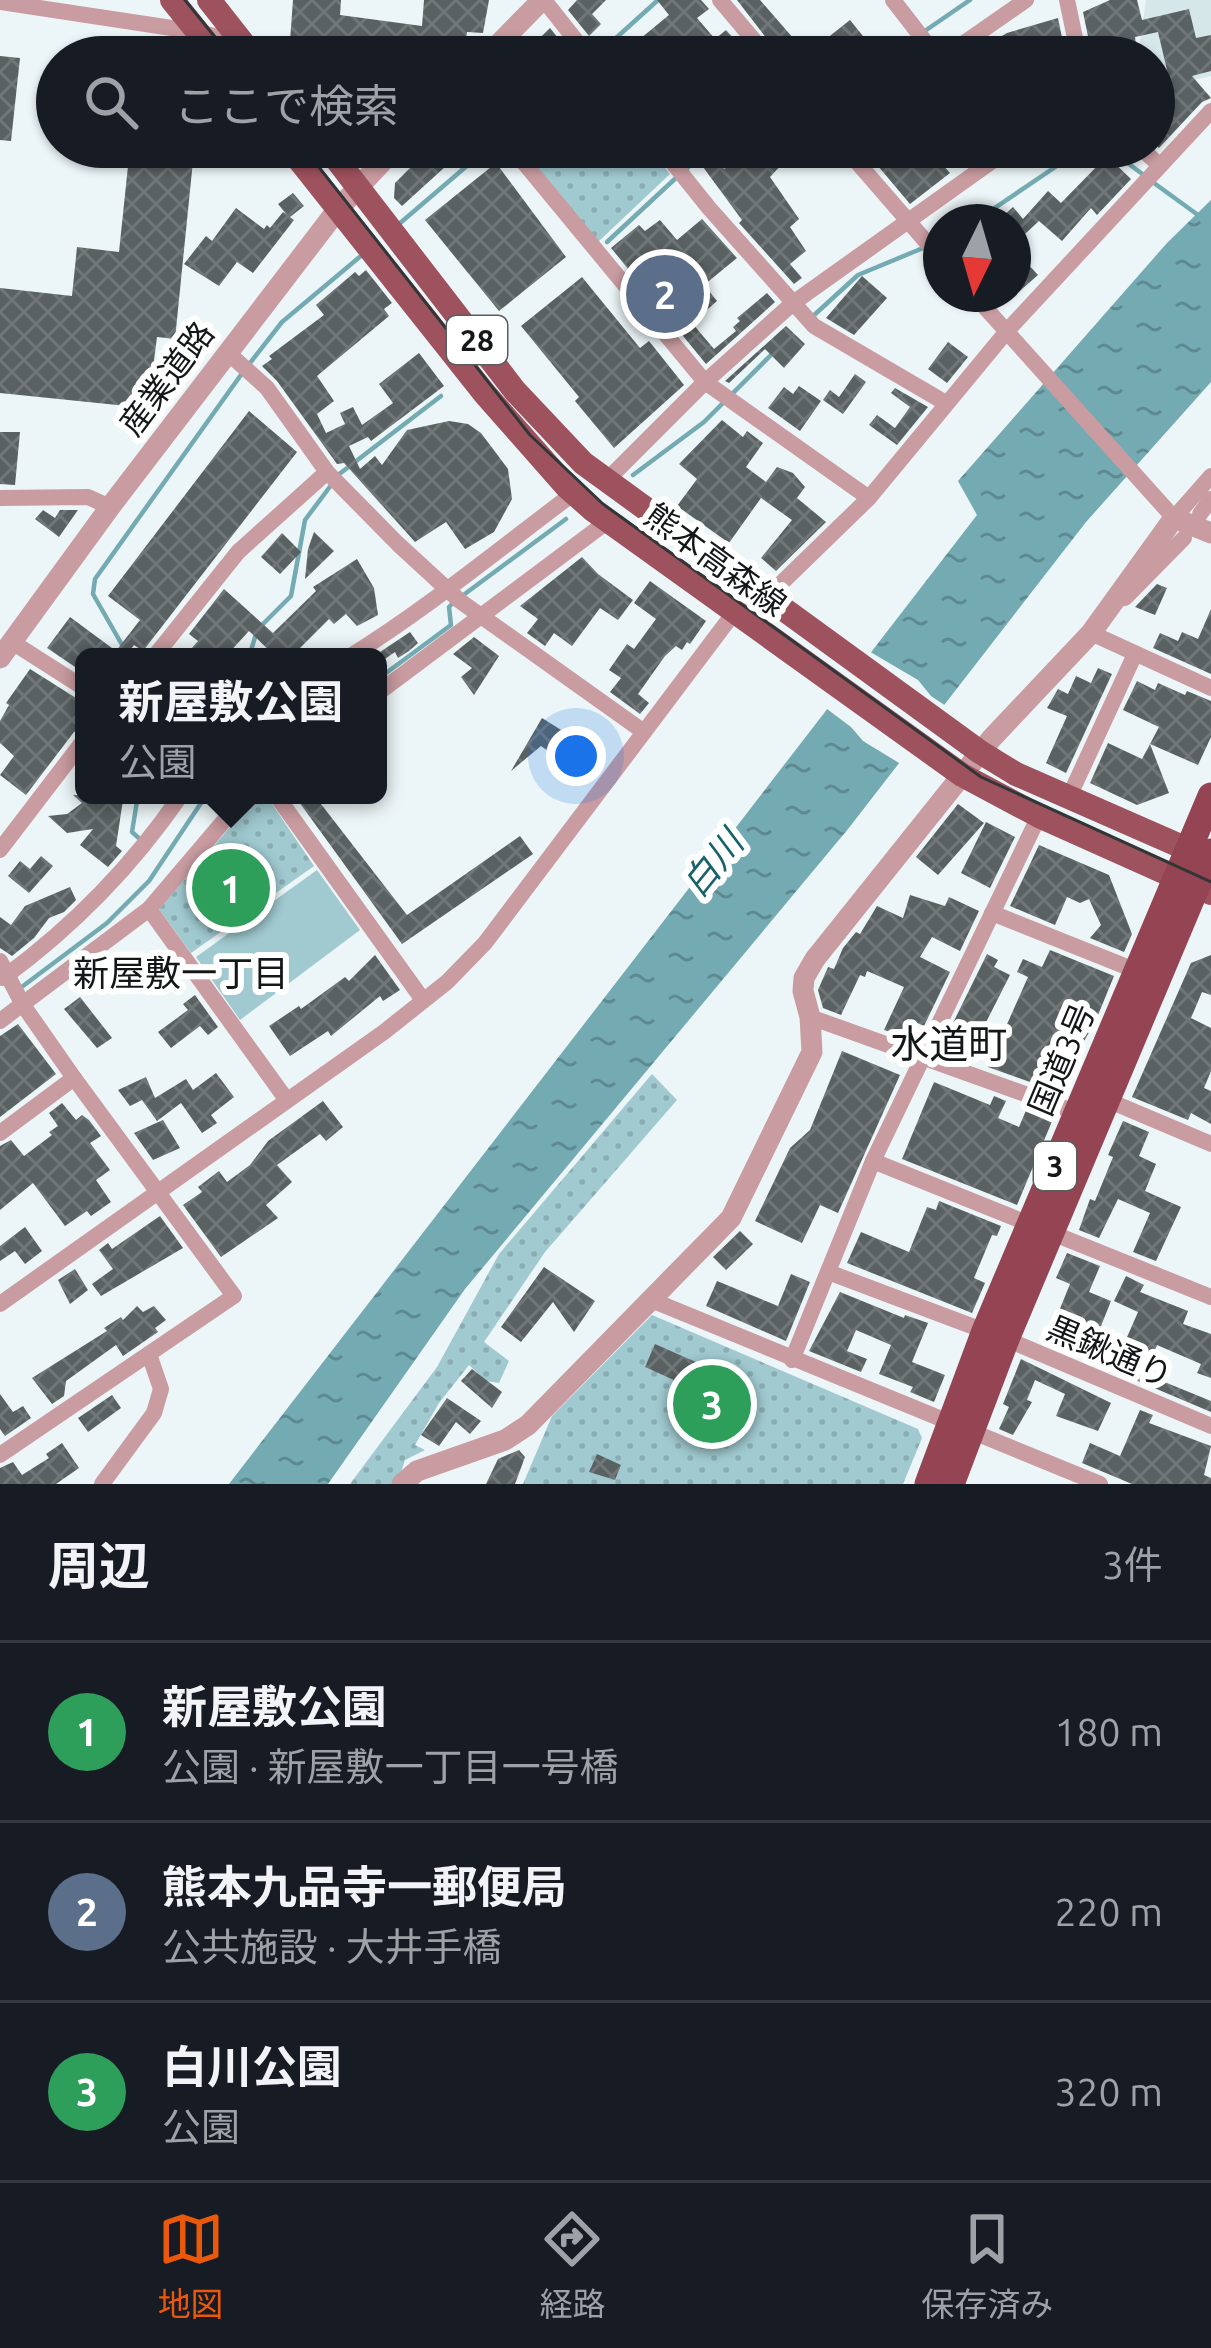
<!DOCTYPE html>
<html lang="ja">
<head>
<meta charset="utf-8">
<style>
	:root { --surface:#171b24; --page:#20242c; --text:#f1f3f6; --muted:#9ea1a6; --line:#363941; --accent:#ea580c }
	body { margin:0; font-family:Ubuntu,"Noto Sans JP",sans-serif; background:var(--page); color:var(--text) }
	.compass { position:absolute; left:923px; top:204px; width:108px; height:108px; border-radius:50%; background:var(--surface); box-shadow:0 3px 9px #0004; rotate:185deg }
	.you { position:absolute; left:576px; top:756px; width:42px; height:42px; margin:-30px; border:9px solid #fff; border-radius:50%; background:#1a73e8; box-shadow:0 0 0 18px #1a73e833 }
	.badge { display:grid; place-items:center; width:78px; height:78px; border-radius:50%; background:var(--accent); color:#fff; font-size:39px; font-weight:700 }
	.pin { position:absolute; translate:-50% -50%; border:6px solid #fff; box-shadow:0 3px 12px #0006 }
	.popup { position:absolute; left:75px; top:648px; width:312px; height:156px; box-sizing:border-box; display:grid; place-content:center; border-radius:18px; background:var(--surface); filter:drop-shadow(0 3px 9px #0005); font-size:39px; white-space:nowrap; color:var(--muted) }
	.popup b { font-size:45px; color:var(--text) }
	.popup::after { content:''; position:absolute; left:50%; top:100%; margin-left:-24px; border:24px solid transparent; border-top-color:var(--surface) }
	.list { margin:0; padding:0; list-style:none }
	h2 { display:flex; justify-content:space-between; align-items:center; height:156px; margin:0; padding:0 48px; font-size:51px }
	h2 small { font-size:39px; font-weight:400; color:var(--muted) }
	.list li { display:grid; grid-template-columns:78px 1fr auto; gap:36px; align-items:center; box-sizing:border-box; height:180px; padding:0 48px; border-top:3px solid var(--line) }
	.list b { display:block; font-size:45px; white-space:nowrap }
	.list p { margin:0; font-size:39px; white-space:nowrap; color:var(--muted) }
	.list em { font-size:39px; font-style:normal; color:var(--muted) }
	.icon { flex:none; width:66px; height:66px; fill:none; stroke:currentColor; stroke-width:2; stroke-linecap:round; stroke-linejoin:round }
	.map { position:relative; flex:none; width:1211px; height:1484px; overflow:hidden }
	.search { position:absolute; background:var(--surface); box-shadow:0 3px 9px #0004; left:36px; right:36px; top:36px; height:132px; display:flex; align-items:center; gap:30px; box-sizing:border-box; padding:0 42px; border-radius:66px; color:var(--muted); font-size:45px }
	.sheet { height:696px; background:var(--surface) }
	nav { display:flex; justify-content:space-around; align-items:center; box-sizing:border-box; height:168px; border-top:3px solid var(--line); background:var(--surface); font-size:33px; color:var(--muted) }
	nav a { display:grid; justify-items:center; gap:6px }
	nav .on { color:var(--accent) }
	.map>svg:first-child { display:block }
	.built { fill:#d6e7ea }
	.green { fill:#a0cad0 }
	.park { fill:url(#park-dots) }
	.water { fill:url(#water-ripples) }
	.pier { fill:#ecf5f7 }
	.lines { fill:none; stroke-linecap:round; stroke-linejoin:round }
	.stream { stroke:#74aab2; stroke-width:4.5 }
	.building { fill:url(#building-cross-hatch) }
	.minor { stroke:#c99ca1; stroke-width:16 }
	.tertiary { stroke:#c99ca1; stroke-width:21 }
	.primary { stroke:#9d525e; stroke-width:24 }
	.trunk { stroke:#944452; stroke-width:27 }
	.tram { stroke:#323637; stroke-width:3 }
	.labels { text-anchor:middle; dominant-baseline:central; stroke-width:12; stroke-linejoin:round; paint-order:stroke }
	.shield { fill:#fff; stroke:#5a5d5d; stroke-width:3 }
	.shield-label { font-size:30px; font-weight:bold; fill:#141718 }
	.street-label { font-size:33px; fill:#141718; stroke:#fff }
	.water-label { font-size:36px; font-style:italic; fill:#18626b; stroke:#fff }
	.neighbourhood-label { font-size:36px; fill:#141718; stroke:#fff }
	.quarter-label { font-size:39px; fill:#141718; stroke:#fff }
</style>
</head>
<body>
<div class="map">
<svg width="1211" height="1484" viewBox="0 0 1211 1484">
	<defs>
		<pattern id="park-dots" width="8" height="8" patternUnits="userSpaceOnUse" patternTransform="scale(3)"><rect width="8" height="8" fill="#a0cad0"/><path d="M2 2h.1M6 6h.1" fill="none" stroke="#89adb2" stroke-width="1.8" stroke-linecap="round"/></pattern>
		<pattern id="water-ripples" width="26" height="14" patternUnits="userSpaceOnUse" patternTransform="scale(3)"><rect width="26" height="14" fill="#74aab2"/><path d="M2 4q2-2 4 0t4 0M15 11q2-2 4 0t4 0" fill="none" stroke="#5e8990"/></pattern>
		<pattern id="building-cross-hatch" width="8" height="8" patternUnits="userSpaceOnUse" patternTransform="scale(3)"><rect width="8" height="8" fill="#596162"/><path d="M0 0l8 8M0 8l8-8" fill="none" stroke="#717778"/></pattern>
	</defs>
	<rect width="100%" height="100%" fill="#ecf5f7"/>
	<path class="built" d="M1146,0h65v76l-57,13v-32h-12l-2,-16z"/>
	<path class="green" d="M317,870l43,60 -120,90 -44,-63z"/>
	<g class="park">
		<path d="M519,147h130l21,27 -72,68z"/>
		<path d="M258,795h8l48,71 -123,87 -32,-44z"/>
		<path d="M652,1074l25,26 -132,152 -61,90 25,19 -10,22 -13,-2 -17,-16 -30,38 -24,42 10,5 -20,10 -8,24h-47l87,-117 62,-113z"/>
		<path d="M652,1315l266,114 4,9 -19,46h-380l29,-68z"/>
	</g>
	<path class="water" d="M1211,200v182l-125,140 -238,307 -383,460 -137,195h-99l748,-969 -19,-34 209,-238z"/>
	<path class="pier" d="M867,650l51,30 13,16 18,12 -45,58 -41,-25 -12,-14 -28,-21z"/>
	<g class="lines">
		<g class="stream">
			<path d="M595,57l63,-57"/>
			<path d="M887,57l83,-57"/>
			<path d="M686,169l13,-12 32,-10"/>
			<path d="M1154,183l44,32"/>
			<path d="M974,222l99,-67h44l28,21"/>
			<path d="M399,224l90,-77"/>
			<path d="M607,242l71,-66"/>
			<path d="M812,317l46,-42 65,-27"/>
			<path d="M250,363l32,-41 80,-67"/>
			<path d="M338,475l103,-79"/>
			<path d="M633,475l71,-53 69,-69"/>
			<path d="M462,596l104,-77"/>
			<path d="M262,625l29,-29 14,-76 27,-36"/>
			<path d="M129,657l-36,-63 2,-15 148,-207"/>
			<path d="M249,657l7,-23"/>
			<path d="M378,679l73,-54 -2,-18 4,-4"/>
			<path d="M138,795l-6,37 9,8"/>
			<path d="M19,989l88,-66 42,-42 52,-78 13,-8"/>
		</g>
	</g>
	<g class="building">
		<path d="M293,0h48l-1,15 82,11 2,-26h65l-6,33 -16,-1 -1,7 -13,3v8l-27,-2 1,-8 -26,-3 -2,15 -109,-11z"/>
		<path d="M577,0h29l-14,14 9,10 -12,12 -21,-26z"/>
		<path d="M657,0h44l8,9 -12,9 18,21 11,-9 25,27h-60l-11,-13 -16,13h-46l51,-42z"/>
		<path d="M737,0h23l47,54 43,-34 30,37h-99z"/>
		<path d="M1110,0h27l5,20 47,-11 7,29 15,-3v36l-19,5 19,22 -9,4 -43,46 -5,-5v-31l14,-12 -5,-6 8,-7 -13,-55 -23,5 3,20h-39l-2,-7 -6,1 -8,-39z"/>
		<path d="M1058,18l8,39h-100l41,-24z"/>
		<path d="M550,28l23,29h-53z"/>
		<path d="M0,56l20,2 -9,83 -11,-1z"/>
		<path d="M130,147h76l-13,14 -18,178 -18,-2 -10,77 -21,-2 1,-6 -127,-13v-105l72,8 5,-49 42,5z"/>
		<path d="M431,147h36l-65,59 -8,-8 1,-15z"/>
		<path d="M757,147h41l-28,30 29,42 -9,8 16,24 -16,13 12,14 -8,6 -55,-61 3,-3 -39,-53 16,-8 5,10z"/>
		<path d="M862,147h54l7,8 6,-5 21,23 -40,31z"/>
		<path d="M1107,156l24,23 -34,36 -6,-7 -29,33 -23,-20 -26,24v-23h-16l16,-15 10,12 25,-28 13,12z"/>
		<path d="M496,163l70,94 -67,54 -74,-91z"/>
		<path d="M293,193l11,13 -14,11 4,3 -41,53 -16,-11 -18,24 -35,-22 22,-28 6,5 24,-33 28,21 3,-4 3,3 13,-16 3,2 -8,-10z"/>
		<path d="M702,219l35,39 -33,27 13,16 -25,22 22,26 22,-18 -3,-4 7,-6 -3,-3 30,-25 8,9 -69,62 -95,-116 28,-23 6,6 15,-11 17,20z"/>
		<path d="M1013,248l25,27 -25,22z"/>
		<path d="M366,270l26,33 -8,6 5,7 -72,60 17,25 -17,13 9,19 19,-9 -5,-11 13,-6 9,18 31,-22 -14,-19 40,-31 25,33 -73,55 -3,-4 -19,9 11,23 15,-13 7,9 25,-35 42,-9 19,3 13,9 27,36 4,30 -18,33 -29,17 -19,-27 -31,20 -71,-79 -7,1 -60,-83 -15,-15 10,-7 -3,-3 55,-41 -8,-10 39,-33 4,4z"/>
		<path d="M862,276l25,22 -33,37 -28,-17z"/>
		<path d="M582,277l58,71 9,-7 35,44 -70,63 -39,-47 4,-4 -58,-71z"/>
		<path d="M786,326l19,18 -21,24 -19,-19 -36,34 -4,-2z"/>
		<path d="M948,342l20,15 -21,26 -19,-14z"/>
		<path d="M855,374l11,8 -23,32 -20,-14 7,-10 9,7z"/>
		<path d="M799,386l22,15 -21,30 -32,-23 16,-21 9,7z"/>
		<path d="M895,388l33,19 -31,38 -28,-20 8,-10 18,13 15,-21 -19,-14z"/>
		<path d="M249,411l48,41 -154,199 -9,-6 -9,12h-41v16l-37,-25 23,-31 46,34 24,-31 -32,-24z"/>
		<path d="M722,420l21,17 4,-6 16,12 -17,24 20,15 11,-15 16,6 12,14 -8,11 29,24 -50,49 -15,-13 31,-38 -31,-22 -32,45 -52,-37 20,-27 -18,-15z"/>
		<path d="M0,432h20l-5,53 -15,-1z"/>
		<path d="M43,510l12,8 5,-8h18l-19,27 -24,-18z"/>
		<path d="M314,532l20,19 -29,28 3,-30z"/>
		<path d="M282,533l19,19 -21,22 -19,-17z"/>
		<path d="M582,557l16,17 35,26 -15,20 -18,-12 -28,38 -18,-13 -9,13 -18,-13 11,-14 -18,-13z"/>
		<path d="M357,559l17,29 4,27 -21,11 -11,-12 -12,10 -5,-5 -32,32 5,6h-26l-27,-26 -24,26h-41l14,-16 -9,-7 35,-45 49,44 43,-42 -3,-4z"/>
		<path d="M650,581l56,40 -16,23 -3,-2 -5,8 -6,-4 -11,10 -27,38 11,9 -9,11 -30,-22 11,-14 -12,-8 18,-26 7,5 22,-30 -22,-16z"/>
		<path d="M1157,584l10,4 -12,27 -20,-8z"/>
		<path d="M1211,609v65l-58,-26 7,-15 18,8 4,-9 16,7z"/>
		<path d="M410,632l8,11 -9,8 -11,7 -3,-6 -16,11 -5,-7z"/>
		<path d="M474,637l25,19 -25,39 -13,-18 11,-9 -19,-14z"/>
		<path d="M1098,668l14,6 -46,99 -20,-10 21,-47 -20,-8 11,-19 10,5 8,-18 15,7z"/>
		<path d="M30,669l54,34v23l-10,6 -48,63 -26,-20 14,-19 -14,-13v-22l9,-16 -3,-2z"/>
		<path d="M1137,681l18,9 3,-7 27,12 2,-4 24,10v36l-13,28 -48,-21 9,-17 -36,-17z"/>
		<path d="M542,718l24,15 -14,21 -11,-8 -30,25z"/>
		<path d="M1108,743l34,16 8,-15 19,49 -32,12 -47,-22z"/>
		<path d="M73,795h31l19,5 -7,46 6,5 -14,16 -28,-22 13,-16 -26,4 -19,-17 19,-2 15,-11z"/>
		<path d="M294,795h20l93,120 113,-79 13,18 -131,90z"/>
		<path d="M958,804l26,19 -46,52 -22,-18z"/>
		<path d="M986,822l29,15 -25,51 -29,-15z"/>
		<path d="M1039,845l70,30 23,59 -8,18 -34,-14 11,-13 -12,-26 -9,4 -13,-6 -12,28 -45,-19z"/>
		<path d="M41,856l12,10 -24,27 -21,-17 12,-15 10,8z"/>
		<path d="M70,887l6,13 -12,12 -15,6 -15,20 -22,18 -12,-8v-31l11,8 14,-19z"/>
		<path d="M910,895l35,11 4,-9 30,14 -19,40 -28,-14 -12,20 30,15 -26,54 -11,-5 -8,16 -21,-7 20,-43 -37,-16 -2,6 -5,-2 -19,40 -18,-7 -5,-18 10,-23 6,2 9,-21 13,-16 4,2 17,-28 26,12z"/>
		<path d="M1050,950l64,26 -18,44 -13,23 -6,-3 -22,51 -67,-24 40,-90 -11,-5 6,-13 19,8z"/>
		<path d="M987,954l11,6 -4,7 16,8 -34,67 -26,-13z"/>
		<path d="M375,955l25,35 -17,11 -3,-5 -49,40 -3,-5 -38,25 -21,-30 30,-20 2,3 44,-32 4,4z"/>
		<path d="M1211,955v40l-9,-3 -11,26 20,10v43l-7,17 7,3v33l-20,-11 -3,7 -56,-23 59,-134z"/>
		<path d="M195,995l23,32 -10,8 -8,-9 -29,22 -13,-16 30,-22 -5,-6z"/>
		<path d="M80,997l32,41 -15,10 -33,-39z"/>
		<path d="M18,1024l38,50 -56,43v-81z"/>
		<path d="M842,1051l58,24 -62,138 -18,-8 -18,38 -47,-22 35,-73 20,-18z"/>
		<path d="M216,1073l18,24 -23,18 6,8 -15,10 -21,-30 -24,18 -15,-21 -12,6 -12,-16 28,-13 9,21 31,-19 7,11z"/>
		<path d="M934,1082l56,23 4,-9 12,5 -8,17 21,9 8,-19 26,11 -36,86 -115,-46z"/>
		<path d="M323,1101l20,26 -17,14 -6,-7 -43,31 15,17 -26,23 12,13 -57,39 -38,-52 19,-13 -4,-5 21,-16 8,11 23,-17 18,-24z"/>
		<path d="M62,1103l14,17 6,-5 7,5 12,16 -11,7 20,27 -14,10 15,22 -20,14 -4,-5 -22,15 -32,-43 -33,27v-64l11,-6 13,16 28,-21 -3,-3 9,-6 -9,-13z"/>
		<path d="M163,1120l17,28 -27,12 -19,-27z"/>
		<path d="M1123,1121l26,11 -10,24 17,8 -11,27 36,16 -25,54 -23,-9 17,-39 -32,-14 -19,39 -20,-8 11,-31 5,2 18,-44 -5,-2z"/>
		<path d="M939,1201l62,25 -4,10 -5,-1 -18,43 11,5 -13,30 -125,-50 14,-31 48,20 18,-45 9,3z"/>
		<path d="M160,1216l23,32 -82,48 -9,-12 21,-15 -14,-19 9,-7 4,6z"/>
		<path d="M25,1227l17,24 -17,13 -10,-13 -15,10v-15z"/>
		<path d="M740,1231l13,13 -27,26 -13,-13z"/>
		<path d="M1067,1253l33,13 -11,26 22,9 -14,35 5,2 -2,5 21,8 17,-39 -24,-11 12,-25 18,9 -4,7 48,19 -5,13 28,10v44l-14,-5 4,-9 -44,-19 -5,13 -16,-6 -6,16 81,33v11l-137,-58 11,-27 -28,-11 13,-32 -14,-6z"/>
		<path d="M544,1267l51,34 -21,31 -21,-30 -32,40 -20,-15z"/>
		<path d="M75,1269l13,21 -18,14 -12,-24z"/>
		<path d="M791,1274l19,8 -24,59 -80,-35 11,-25 61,25z"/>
		<path d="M840,1292l64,26 1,-3 23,8 -16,39 33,13 -11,27 -24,-10 3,-5 -34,-13 12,-29 -35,-15 -9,21 20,8 -6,13 -52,-21z"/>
		<path d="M137,1306l6,6 11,-6 12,14 -11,8 3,4 -35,24 -7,-11 -50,36 -2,15 -12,8 -20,-26 75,-47 -3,-3 17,-11 2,3z"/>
		<path d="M655,1344l52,23 -11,23 -51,-23z"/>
		<path d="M1021,1359l90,44 -13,28 -42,-15 9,-22 -30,-14 -8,20 5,2 -19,33 -14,-6 10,-22 -6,-3z"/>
		<path d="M472,1369l30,23 -10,16 -31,-27z"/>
		<path d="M0,1394l13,18 10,-6 8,12 -26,18 -5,-7z"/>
		<path d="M112,1395l9,13 -33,24 -10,-14z"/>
		<path d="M447,1398l34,23 -11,13 -14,-12 -17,24 -18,-11z"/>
		<path d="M1140,1410l13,5 -4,8 62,23 -7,29 7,3v6h-79l-50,-21 8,-20 30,13z"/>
		<path d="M62,1443l17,25 -23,16h-56v-16l13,-6 9,13 27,-17 -3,-4z"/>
		<path d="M519,1450l6,7 -10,27h-29l12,-25z"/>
		<path d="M597,1454l24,11 -6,15 -26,-8z"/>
	</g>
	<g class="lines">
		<g class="minor">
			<path d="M544,0l45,57"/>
			<path d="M720,0l48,57"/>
			<path d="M893,0l44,57"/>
			<path d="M1067,0l12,57"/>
			<path d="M0,2l198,30 44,11"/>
			<path d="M944,57l82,-57"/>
			<path d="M511,147l194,235 164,116"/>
			<path d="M660,147l49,61 105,118 130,76"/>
			<path d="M844,147l97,112"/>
			<path d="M1140,147l19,18"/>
			<path d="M973,294l201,224 37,-42"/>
			<path d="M227,352l40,36 60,84 71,72 62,57 184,131"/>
			<path d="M606,481l99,-99 88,-79 219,-156"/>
			<path d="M0,498l88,-1 22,10"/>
			<path d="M1200,514l11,-15"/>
			<path d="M1125,598l59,-60"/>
			<path d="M1099,625l-8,8 120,55"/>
			<path d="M12,642l72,46"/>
			<path d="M154,657l84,-105 89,-80"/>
			<path d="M349,657c79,-49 150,-108 225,-164"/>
			<path d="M378,693l230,-172"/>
			<path d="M276,795l147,205"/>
			<path d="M1069,797l66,-143"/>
			<path d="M0,850l84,-110"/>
			<path d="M149,909l137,190"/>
			<path d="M992,913l145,58"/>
			<path d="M0,961l23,44 51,73 160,218 -234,159"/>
			<path d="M3,978c71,-52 128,-110 178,-183"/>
			<path d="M810,1017l268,96"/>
			<path d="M0,1021l149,-112 97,-114"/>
			<path d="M1107,1100l104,44"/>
			<path d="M0,1133l74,-55"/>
			<path d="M873,1161l338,136"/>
			<path d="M828,1272l178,67 205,87"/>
			<path d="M649,1299l451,185"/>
			<path d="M0,1304l384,-272 63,-50 38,-39 248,-329 33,-16 103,-100 138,-167 204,-220"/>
			<path d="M792,1360l81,-199 166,-345"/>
			<path d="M102,1484l52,-71 7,-24 -12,-35"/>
		</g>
		<g class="tertiary">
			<path d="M486,57l56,-57"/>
			<path d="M0,658l110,-151 228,-298 58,-62"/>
			<path d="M402,1484l15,-13 88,-31 23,-15 203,-207 81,-166 -2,-35 -7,-26 1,-13 11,-19 176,-220 100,-106 83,-115 37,15"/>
		</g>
		<g class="primary">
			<path d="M172,0l46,57"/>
			<path d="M209,0l45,57"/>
			<path d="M289,147l196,247 82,93 26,23 369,265 77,41 172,77"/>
			<path d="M327,147l188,244 68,72 397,289 36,22 187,82"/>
		</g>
		<g class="trunk">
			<path d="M928,1484l57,-153 226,-535"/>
			<path d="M951,1484l55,-145 205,-487"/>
		</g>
		<g class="tram">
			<path d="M185,0l46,57"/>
			<path d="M303,147l227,288 73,69 378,273 230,105"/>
		</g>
	</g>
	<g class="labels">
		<g class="shield">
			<rect x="447" y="316" width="60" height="48" rx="9"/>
			<rect x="1034" y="1142" width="42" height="48" rx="9"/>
		</g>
		<g class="shield-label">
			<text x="477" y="340">28</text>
			<text x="1055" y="1166">3</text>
		</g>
		<g class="street-label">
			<text transform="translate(166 378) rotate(-53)">産業道路</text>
			<text transform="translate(716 559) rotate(36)">熊本高森線</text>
			<text transform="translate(1061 1059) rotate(-67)">国道3号</text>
			<text transform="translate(1110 1351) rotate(23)">黒鍬通り</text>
		</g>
		<g class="water-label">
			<text transform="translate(712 863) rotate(-51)">白川</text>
		</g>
		<g class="neighbourhood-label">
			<text x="181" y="972">新屋敷一丁目</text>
		</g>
		<g class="quarter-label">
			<text x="949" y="1043">水道町</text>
		</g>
	</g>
</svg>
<svg class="compass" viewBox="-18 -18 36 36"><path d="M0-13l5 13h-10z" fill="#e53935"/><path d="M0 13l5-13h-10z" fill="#9ea1a6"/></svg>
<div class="you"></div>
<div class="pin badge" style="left:231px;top:888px;background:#2e9e5b">1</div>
<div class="popup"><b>新屋敷公園</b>公園</div>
<div class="pin badge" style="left:665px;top:294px;background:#5c6f8a">2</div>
<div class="pin badge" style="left:712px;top:1404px;background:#2e9e5b">3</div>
<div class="search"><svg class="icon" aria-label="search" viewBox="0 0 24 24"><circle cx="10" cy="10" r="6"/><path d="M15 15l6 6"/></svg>ここで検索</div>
</div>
<section class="sheet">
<h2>周辺<small>3件</small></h2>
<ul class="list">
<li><span class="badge" style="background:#2e9e5b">1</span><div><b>新屋敷公園</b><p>公園 · 新屋敷一丁目一号橋</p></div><em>180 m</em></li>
<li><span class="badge" style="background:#5c6f8a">2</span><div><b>熊本九品寺一郵便局</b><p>公共施設 · 大井手橋</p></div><em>220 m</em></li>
<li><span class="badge" style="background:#2e9e5b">3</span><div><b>白川公園</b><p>公園</p></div><em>320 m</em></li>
</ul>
</section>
<nav>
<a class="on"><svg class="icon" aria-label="map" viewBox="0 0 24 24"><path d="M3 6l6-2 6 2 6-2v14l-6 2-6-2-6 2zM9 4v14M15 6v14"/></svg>地図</a>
<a><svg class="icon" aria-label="directions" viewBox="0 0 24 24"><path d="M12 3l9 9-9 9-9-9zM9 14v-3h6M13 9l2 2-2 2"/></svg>経路</a>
<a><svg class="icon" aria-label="saved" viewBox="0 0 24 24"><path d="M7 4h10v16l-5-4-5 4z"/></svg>保存済み</a>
</nav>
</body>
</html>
